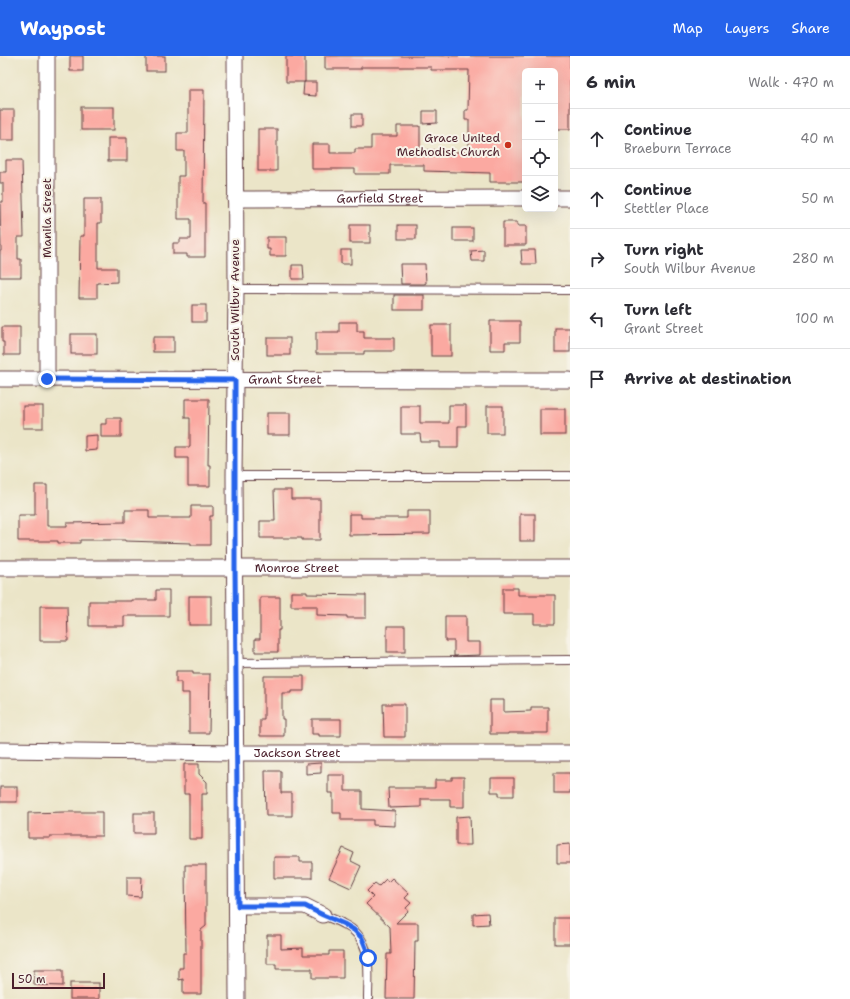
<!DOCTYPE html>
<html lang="en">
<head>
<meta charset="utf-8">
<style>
	:root { --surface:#fff; --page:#f2f2f3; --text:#2b2b33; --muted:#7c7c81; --line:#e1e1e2; --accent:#2563eb }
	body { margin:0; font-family:"Shantell Sans",sans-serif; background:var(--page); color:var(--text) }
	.controls { position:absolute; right:12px; top:12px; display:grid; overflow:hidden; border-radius:6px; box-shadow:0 4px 16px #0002 }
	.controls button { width:36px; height:36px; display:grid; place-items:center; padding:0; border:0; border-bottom:1px solid var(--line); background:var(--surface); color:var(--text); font:20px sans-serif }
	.scale { position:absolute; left:12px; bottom:10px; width:93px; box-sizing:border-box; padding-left:4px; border:2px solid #4a1f2b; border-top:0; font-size:11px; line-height:14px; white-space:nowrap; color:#4a1f2b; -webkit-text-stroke:3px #f7f3e8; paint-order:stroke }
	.stop { position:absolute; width:12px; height:12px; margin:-9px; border:3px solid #2563eb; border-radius:50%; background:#fff }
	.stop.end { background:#2563eb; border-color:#fff; box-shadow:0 1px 4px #0008 }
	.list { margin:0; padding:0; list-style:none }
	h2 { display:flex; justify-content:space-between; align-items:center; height:52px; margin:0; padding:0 16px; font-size:17px }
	h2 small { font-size:13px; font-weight:400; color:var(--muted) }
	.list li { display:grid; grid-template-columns:26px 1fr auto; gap:12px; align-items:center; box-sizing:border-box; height:60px; padding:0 16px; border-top:1px solid var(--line) }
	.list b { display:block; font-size:15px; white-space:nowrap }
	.list p { margin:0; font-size:13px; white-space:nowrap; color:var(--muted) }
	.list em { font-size:13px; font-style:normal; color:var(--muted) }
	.icon { flex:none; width:22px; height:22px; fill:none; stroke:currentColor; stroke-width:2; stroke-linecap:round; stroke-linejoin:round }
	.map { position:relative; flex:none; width:570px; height:943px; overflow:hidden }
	header { display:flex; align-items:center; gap:24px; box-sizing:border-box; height:56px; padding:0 20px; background:var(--accent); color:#fff }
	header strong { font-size:19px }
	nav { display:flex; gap:22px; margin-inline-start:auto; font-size:14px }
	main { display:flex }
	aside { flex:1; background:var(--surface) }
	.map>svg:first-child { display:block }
	.building { fill:#fba9a1 }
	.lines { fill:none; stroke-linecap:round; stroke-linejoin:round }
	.service-casing { stroke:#623d43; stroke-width:10 }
	.minor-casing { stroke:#623d43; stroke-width:17 }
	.service { stroke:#fff; stroke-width:8 }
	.minor { stroke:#fff; stroke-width:15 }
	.route { stroke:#2563eb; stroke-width:5 }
	.poi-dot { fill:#c8321e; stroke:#f7f3e8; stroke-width:1.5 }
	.labels { text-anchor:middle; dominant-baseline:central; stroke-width:4; stroke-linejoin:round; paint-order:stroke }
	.poi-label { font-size:12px; fill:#4a1f2b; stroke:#f7f3e8; text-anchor:end }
	.street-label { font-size:12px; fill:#4a1f2b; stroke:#f7f3e8 }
</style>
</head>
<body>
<header>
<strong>Waypost</strong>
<nav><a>Map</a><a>Layers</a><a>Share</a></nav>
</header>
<main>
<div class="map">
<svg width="570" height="943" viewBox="0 0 570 943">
	<rect width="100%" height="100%" fill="#f7f3e8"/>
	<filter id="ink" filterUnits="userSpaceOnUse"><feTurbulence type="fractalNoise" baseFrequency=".025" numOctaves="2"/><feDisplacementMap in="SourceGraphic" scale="8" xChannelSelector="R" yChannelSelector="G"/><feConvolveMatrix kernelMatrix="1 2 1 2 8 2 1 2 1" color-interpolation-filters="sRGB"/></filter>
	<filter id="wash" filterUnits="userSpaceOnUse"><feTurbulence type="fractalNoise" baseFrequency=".012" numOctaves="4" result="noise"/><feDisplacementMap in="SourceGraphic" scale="16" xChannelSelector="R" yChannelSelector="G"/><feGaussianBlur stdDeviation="0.9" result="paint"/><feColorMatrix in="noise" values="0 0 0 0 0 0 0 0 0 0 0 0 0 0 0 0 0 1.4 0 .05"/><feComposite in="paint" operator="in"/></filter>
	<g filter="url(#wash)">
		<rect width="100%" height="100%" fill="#ebe5c8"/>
		<g id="blocks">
			<g class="building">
				<rect x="70" y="0" width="13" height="15"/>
				<rect x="146" y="0" width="19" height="15"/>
				<path d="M286,0l19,1v25h-19z"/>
				<path d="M325,0h245v73h-15v-58h-30v111h-35v-9l-66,-2v-6h-34v9h-35v-5h-43v-25h18v9h25v-4h16v-13h26v-10h23v24h21v2h28v-32h-4v-10h3l1,-40h-38v-3h-70v2h-36z"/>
				<path d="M304,26h12v14l-13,-1z"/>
				<path d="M188,34h16l-1,113h2v54h-18v-3h-14v-11h7v-4h11v-20h-13v-43h6v-25h-7v-18h11z"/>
				<rect x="81" y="51" width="33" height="23"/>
				<rect x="0" y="54" width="14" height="30"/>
				<path d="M423,55h14v12l-14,1z"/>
				<rect x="352" y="58" width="10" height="12"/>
				<rect x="258" y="73" width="19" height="42"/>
				<rect x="108" y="82" width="19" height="23"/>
				<path d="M6,104h16l2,77h-6v22h3v18h-21v-26h1l-1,-49h3v-19h-3v-11h6z"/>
				<path d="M84,143h17v24h-3v45h19v14l-20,1v15h-18l1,-62h4z"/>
				<path d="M503,166h14v4h9v19h-23z"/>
				<rect x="350" y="169" width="20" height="18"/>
				<rect x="398" y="169" width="18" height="14"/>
				<rect x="453" y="172" width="20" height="13"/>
				<path d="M267,181h19v19h-16v-7h-3z"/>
				<rect x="341" y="194" width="10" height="14"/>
				<path d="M484,194v11h-12l-1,-10z"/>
				<path d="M521,194h14l1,14h-14z"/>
				<path d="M400,208h25l1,19 -2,1h-23z"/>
				<path d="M292,209h11l1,14h-12z"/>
				<rect x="394" y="239" width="30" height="15"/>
				<rect x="192" y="249" width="14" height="17"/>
				<path d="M490,265h30v21h-15v8h-15z"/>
				<path d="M339,266h18v9h7v7h30v13h-30v3h-48v-22h23z"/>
				<rect x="431" y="269" width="20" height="31"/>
				<path d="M2,271h18v28h-16v-13h-2z"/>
				<rect x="555" y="272" width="15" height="24"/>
				<rect x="71" y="278" width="26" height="20"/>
				<rect x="153" y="281" width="21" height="15"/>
				<rect x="267" y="282" width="23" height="17"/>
				<path d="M185,343h24l-1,66h2v21h-22v-28h-12v-11h14v-29h-5z"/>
				<path d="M449,349h17v21h-8v22h-18v-6h-19l-1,-8h-19v-28h19v17h29z"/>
				<rect x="23" y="350" width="20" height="22"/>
				<rect x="487" y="350" width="16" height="27"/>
				<rect x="540" y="353" width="25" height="26"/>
				<rect x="267" y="357" width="23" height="22"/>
				<path d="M106,362h15v19h-20v-13h5z"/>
				<path d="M97,379v15l-12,1v-15z"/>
				<path d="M35,429h12v41h20v-3l58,-1v-12h24v8h42v-12h22v10h-3v29h-19v-2l-66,-2v-1h-45v3h-22v-2h-40v-26h17z"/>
				<path d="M274,434h17v9h29v41h-18v-2h-42v-17h15z"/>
				<path d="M407,455h23v23l-81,1v-21h12v4h46z"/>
				<rect x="520" y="458" width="15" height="27"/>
				<path d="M503,532h15v7h37v29h-21v-10h-31z"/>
				<path d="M156,534h13v26h-45v10h-35v-25h42v-1h25z"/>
				<path d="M291,536h16v2l59,1v23h-19v-2l-30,-1v-9h-26z"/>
				<rect x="189" y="540" width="22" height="29"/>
				<path d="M260,541h20v33h-2v22h-23v-13h5z"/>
				<path d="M40,550h27l1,35h-28z"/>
				<path d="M445,560h21v26h14v13l-26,1v-15h-9z"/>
				<rect x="387" y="570" width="18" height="26"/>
				<path d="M176,615h17v3h17l-1,59h-20v-40h-8v-11h-5z"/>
				<path d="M264,620h40v15h-13v2h-9v26h2v17h-24v-17h4z"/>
				<path d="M490,644h14v12l27,-1v-4h17v26h-40v1h-18z"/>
				<path d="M383,648h22v33h-21z"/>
				<path d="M312,663h29v17h-22v-2h-7z"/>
				<path d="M321,707v10l-15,1v-10z"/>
				<path d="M184,708h15v10l8,8v12h-5v45h-13v-45h-5z"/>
				<path d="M265,715h16v22h11v23h-26z"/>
				<rect x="554" y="717" width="16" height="20"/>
				<path d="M328,719h17v16h17v18l33,2v15l-22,-1v-5h-32v-7h-8v-20h-5z"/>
				<path d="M452,721h12v30h-14v-8h-29v8l-32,1 -1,-20h47v-8h17z"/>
				<path d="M491,722h23v18h-15v-4h-8z"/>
				<rect x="0" y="731" width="17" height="15"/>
				<path d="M65,756h37v24h-52v2h-22v-25z"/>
				<rect x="134" y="757" width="20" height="20"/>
				<path d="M470,760l1,29h-15v-28z"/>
				<path d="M570,788v19h-13v-18z"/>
				<path d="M343,792l11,5 -3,8 10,5 -10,22 -22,-10z"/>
				<path d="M274,801h26v5h12v16h-38z"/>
				<path d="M185,809h21v61l-5,4v64h-18v-15l-4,1v-12h4v-15h3z"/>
				<path d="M127,821h15l-1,20 -14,-1z"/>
				<path d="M392,822l17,16 -4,4 6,5 -5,5 2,3 -12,12h22v18h-3l-1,58h-28l1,-45h4l-1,-27 -24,-23 7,-7 -6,-6 8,-8 4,3 7,-7 2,3z"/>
				<path d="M488,857l1,11 -16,1v-11z"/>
				<rect x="555" y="862" width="15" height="26"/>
				<path d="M267,879h14v14l22,-1v7h26v-4h14v27h-31v-9h-36v-5h-9z"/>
				<path d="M34,914h29v16l-29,-1z"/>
				<rect x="70" y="927" width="29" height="16"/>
			</g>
		</g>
	</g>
	<g filter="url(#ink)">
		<use href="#blocks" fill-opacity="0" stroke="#623d43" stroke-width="1"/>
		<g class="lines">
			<defs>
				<g id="service">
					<path d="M236,233l334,1"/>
					<path d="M234,420h336"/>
					<path d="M236,607l334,-3"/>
					<path d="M323,859c6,3 14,5 20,9 31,14 25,46 25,75"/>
				</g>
				<g id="minor">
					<path d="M47,0v323"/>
					<path d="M235,0l1,233 -2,187 3,523"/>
					<path d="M555,142h15"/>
					<path id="s1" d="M235,143l290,-1"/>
					<path id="s2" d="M0,323l570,1"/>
					<path id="s3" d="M0,512h570"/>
					<path id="s4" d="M0,694l236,3h334"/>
					<path d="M238,850h67l18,9"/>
				</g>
			</defs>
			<use href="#service" class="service-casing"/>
			<use href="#minor" class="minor-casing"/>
			<use href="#service" class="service"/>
			<use href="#minor" class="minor"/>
		</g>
	</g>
	<g class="lines" filter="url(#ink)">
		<path class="route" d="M47,323l188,1v188l3,338h67l18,9 21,9 10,6 8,8 4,10 2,10"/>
	</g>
	<circle class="poi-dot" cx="508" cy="89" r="4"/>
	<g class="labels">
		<g class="poi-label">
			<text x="500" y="82">Grace United<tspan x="500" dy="14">Methodist Church</tspan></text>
		</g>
		<g class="street-label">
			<text stroke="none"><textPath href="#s1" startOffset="145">Garfield Street</textPath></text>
			<text transform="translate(47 162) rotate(-90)">Manila Street</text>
			<text transform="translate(235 244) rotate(-90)">South Wilbur Avenue</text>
			<text stroke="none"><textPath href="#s2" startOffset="285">Grant Street</textPath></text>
			<text stroke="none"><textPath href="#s3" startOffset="297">Monroe Street</textPath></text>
			<text stroke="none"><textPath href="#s4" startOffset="297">Jackson Street</textPath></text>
		</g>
	</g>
</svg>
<div class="controls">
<button>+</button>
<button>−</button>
<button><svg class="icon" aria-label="locate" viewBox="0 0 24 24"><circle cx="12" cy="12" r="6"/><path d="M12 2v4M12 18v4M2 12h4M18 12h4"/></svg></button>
<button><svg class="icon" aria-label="layers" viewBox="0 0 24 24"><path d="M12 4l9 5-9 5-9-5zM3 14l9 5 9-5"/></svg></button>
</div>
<div class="scale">50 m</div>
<div class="stop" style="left:368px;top:902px"></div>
<div class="stop end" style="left:47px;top:323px"></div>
</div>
<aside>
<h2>6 min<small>Walk · 470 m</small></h2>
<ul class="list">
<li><svg class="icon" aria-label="ahead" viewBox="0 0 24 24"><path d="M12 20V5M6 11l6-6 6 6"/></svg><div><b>Continue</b><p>Braeburn Terrace</p></div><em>40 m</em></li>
<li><svg class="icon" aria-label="ahead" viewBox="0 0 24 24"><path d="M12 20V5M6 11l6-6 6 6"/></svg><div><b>Continue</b><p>Stettler Place</p></div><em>50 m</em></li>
<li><svg class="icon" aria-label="right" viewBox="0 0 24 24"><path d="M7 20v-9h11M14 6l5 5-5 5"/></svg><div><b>Turn right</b><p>South Wilbur Avenue</p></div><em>280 m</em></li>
<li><svg class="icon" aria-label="left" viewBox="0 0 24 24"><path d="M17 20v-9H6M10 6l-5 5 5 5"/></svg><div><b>Turn left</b><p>Grant Street</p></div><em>100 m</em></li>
<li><svg class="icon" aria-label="arrive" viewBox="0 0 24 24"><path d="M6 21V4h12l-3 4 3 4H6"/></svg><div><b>Arrive at destination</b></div></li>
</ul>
</aside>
</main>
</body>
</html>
